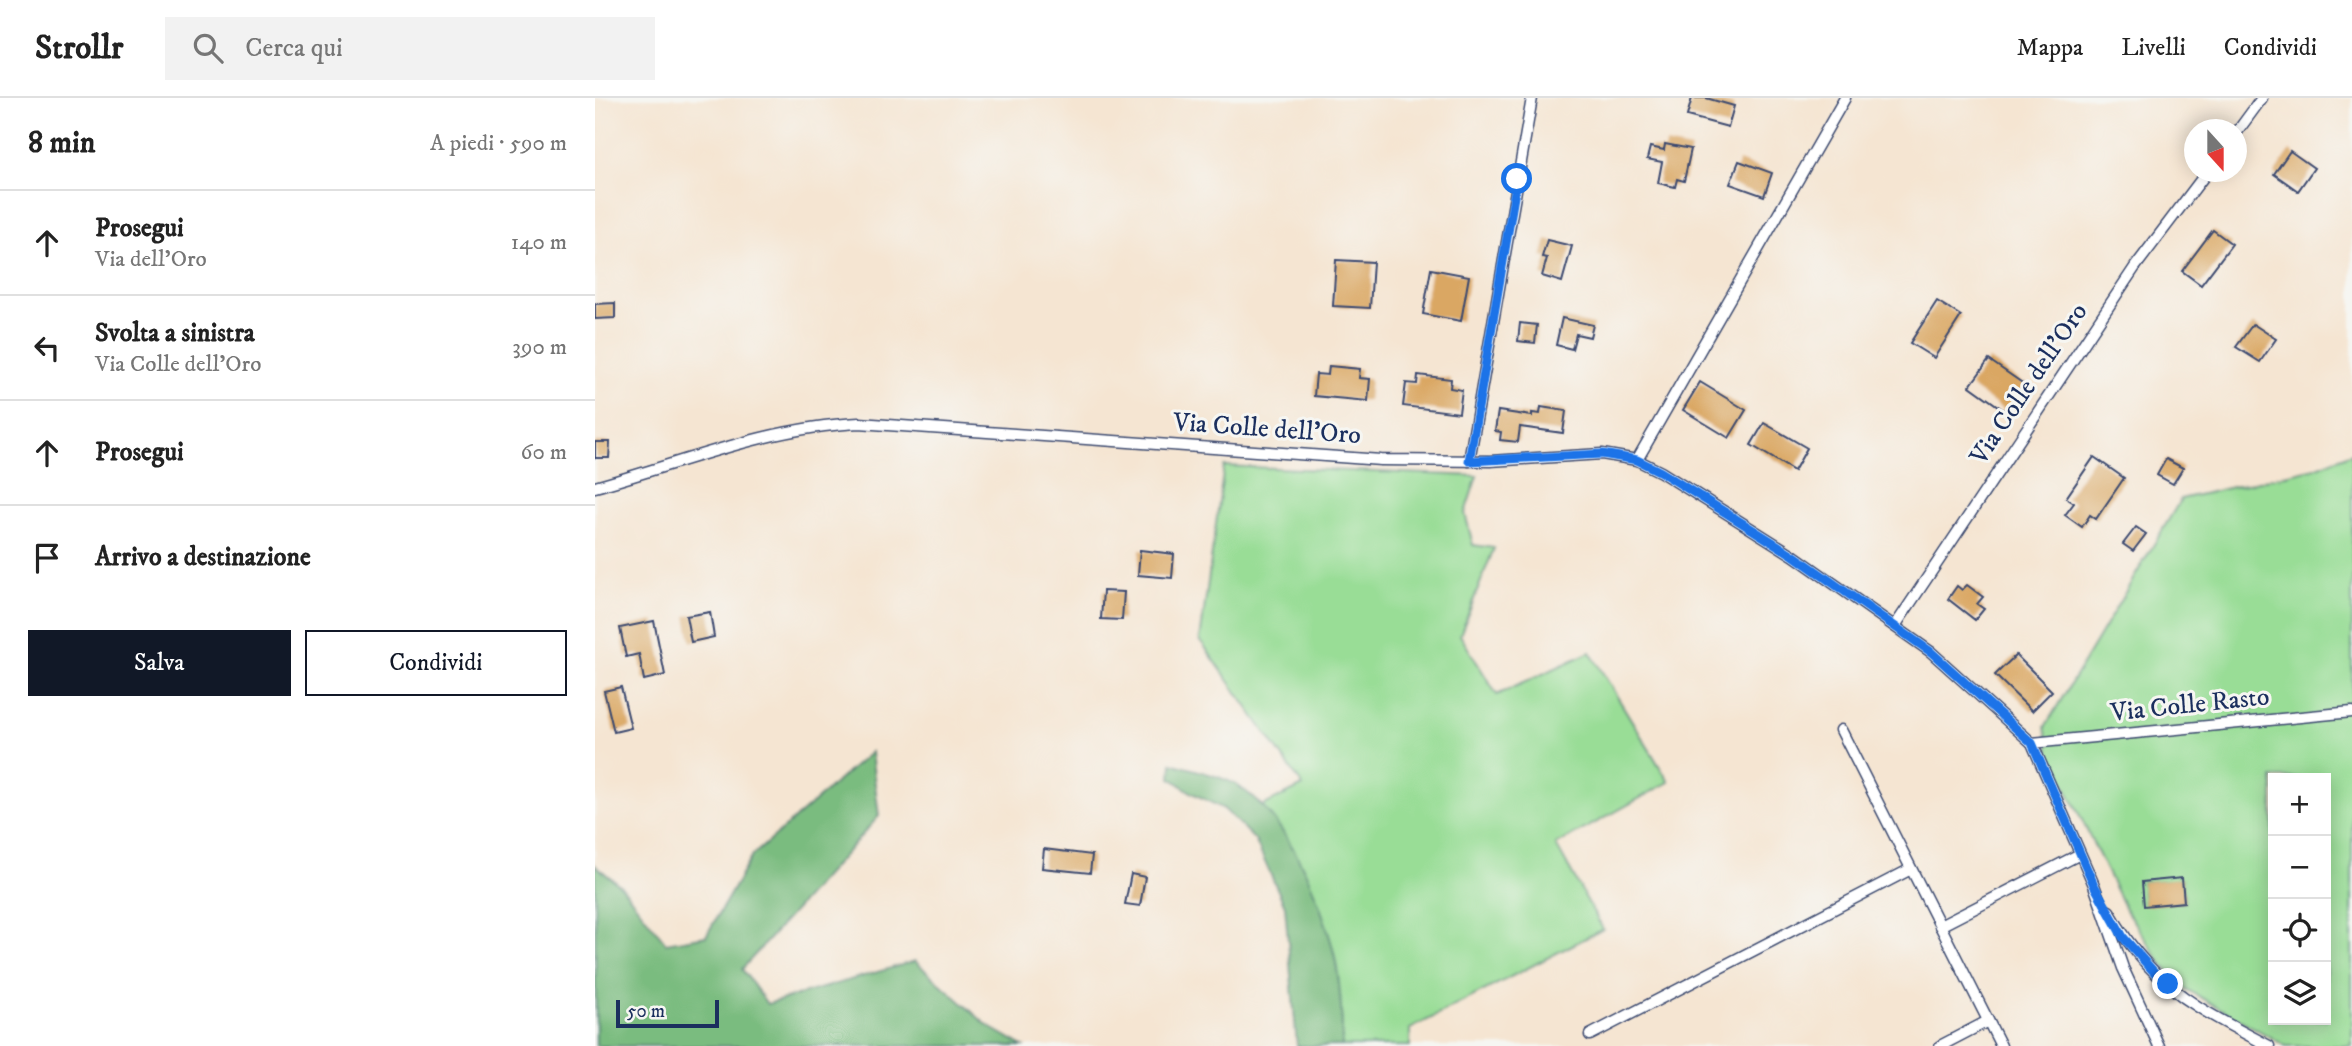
<!DOCTYPE html>
<html lang="it">
<head>
<meta charset="utf-8">
<style>
	:root { --surface:#fff; --page:#f2f2f2; --text:#222; --muted:#767676; --line:#e0e0e0; --accent:#111827 }
	body { margin:0; font-family:"IM FELL DW Pica",serif; background:var(--page); color:var(--text) }
	.controls { position:absolute; right:21px; bottom:21px; display:grid; overflow:hidden; border-radius:0px; box-shadow:0 4px 18px #0003 }
	.controls button { width:63px; height:63px; display:grid; place-items:center; padding:0; border:0; border-bottom:2px solid var(--line); background:var(--surface); color:var(--text); font:35px sans-serif }
	.compass { position:absolute; left:1589px; top:21px; width:63px; height:63px; border-radius:50%; background:var(--surface); box-shadow:0 4px 18px #0003; rotate:159deg }
	.scale { position:absolute; left:21px; bottom:18px; width:103px; box-sizing:border-box; padding-left:7px; border:4px solid #1b2f5e; border-top:0; font-size:19px; line-height:24px; white-space:nowrap; color:#1b2f5e; -webkit-text-stroke:5px #f6f6f2; paint-order:stroke }
	.stop { position:absolute; width:21px; height:21px; margin:-16px; border:5px solid #1a73e8; border-radius:50%; background:#fff }
	.stop.end { background:#1a73e8; border-color:#fff; box-shadow:0 2px 7px #0008 }
	.list { margin:0; padding:0; list-style:none }
	h2 { display:flex; justify-content:space-between; align-items:center; height:91px; margin:0; padding:0 28px; font-size:30px }
	h2 small { font-size:23px; font-weight:400; color:var(--muted) }
	.list li { display:grid; grid-template-columns:46px 1fr auto; gap:21px; align-items:center; box-sizing:border-box; height:105px; padding:0 28px; border-top:2px solid var(--line) }
	.list b { display:block; font-size:26px; white-space:nowrap }
	.list p { margin:0; font-size:23px; white-space:nowrap; color:var(--muted) }
	.list em { font-size:23px; font-style:normal; color:var(--muted) }
	.actions { display:flex; gap:14px; padding:21px 28px }
	.actions a { flex:1; padding:16px 0; border:2px solid var(--accent); border-radius:0px; text-align:center; font-size:24px; color:var(--accent) }
	.actions .main { background:var(--accent); color:#fff }
	.icon { flex:none; width:38px; height:38px; fill:none; stroke:currentColor; stroke-width:2; stroke-linecap:round; stroke-linejoin:round }
	.map { position:relative; flex:none; width:1757px; height:948px; overflow:hidden }
	header { display:flex; align-items:center; gap:42px; box-sizing:border-box; height:98px; padding:0 35px; background:var(--surface); border-bottom:2px solid var(--line) }
	header strong { font-size:33px }
	nav { display:flex; gap:38px; margin-inline-start:auto; font-size:24px }
	.search { width:490px; height:63px; background:var(--page); display:flex; align-items:center; gap:18px; box-sizing:border-box; padding:0 24px; border-radius:0px; color:var(--muted); font-size:26px }
	main { display:flex }
	aside { flex:1; background:var(--surface) }
	.map>svg:first-child { display:block }
	.green { fill:#99dd96; stroke:#5a867a; stroke-width:2; fill-rule:evenodd }
	.forest { fill:#7abc7f; stroke:#4a766e; stroke-width:2 }
	.building { fill:#daa764 }
	.lines { fill:none; stroke-linecap:round; stroke-linejoin:round }
	.street-casing { stroke:#3c4a6f; stroke-width:13 }
	.street { stroke:#fff; stroke-width:10 }
	.route { stroke:#1a73e8; stroke-width:9 }
	.labels { text-anchor:middle; dominant-baseline:central; stroke-width:6; stroke-linejoin:round; paint-order:stroke }
	.street-label { font-size:26px; fill:#1b2f5e; stroke:#f6f6f2 }
</style>
</head>
<body>
<header>
<strong>Strollr</strong>
<div class="search"><svg class="icon" aria-label="search" viewBox="0 0 24 24"><circle cx="10" cy="10" r="6"/><path d="M15 15l6 6"/></svg>Cerca qui</div>
<nav><a>Mappa</a><a>Livelli</a><a>Condividi</a></nav>
</header>
<main>
<aside>
<h2>8 min<small>A piedi · 590 m</small></h2>
<ul class="list">
<li><svg class="icon" aria-label="ahead" viewBox="0 0 24 24"><path d="M12 20V5M6 11l6-6 6 6"/></svg><div><b>Prosegui</b><p>Via dell'Oro</p></div><em>140 m</em></li>
<li><svg class="icon" aria-label="left" viewBox="0 0 24 24"><path d="M17 20v-9H6M10 6l-5 5 5 5"/></svg><div><b>Svolta a sinistra</b><p>Via Colle dell'Oro</p></div><em>390 m</em></li>
<li><svg class="icon" aria-label="ahead" viewBox="0 0 24 24"><path d="M12 20V5M6 11l6-6 6 6"/></svg><div><b>Prosegui</b></div><em>60 m</em></li>
<li><svg class="icon" aria-label="arrive" viewBox="0 0 24 24"><path d="M6 21V4h12l-3 4 3 4H6"/></svg><div><b>Arrivo a destinazione</b></div></li>
</ul>
<div class="actions"><a class="main">Salva</a><a>Condividi</a></div>
</aside>
<div class="map">
<svg width="1757" height="948" viewBox="0 0 1757 948">
	<rect width="100%" height="100%" fill="#f6f6f2"/>
	<filter id="ink" filterUnits="userSpaceOnUse"><feTurbulence type="fractalNoise" baseFrequency=".0143" numOctaves="2"/><feDisplacementMap in="SourceGraphic" scale="14" xChannelSelector="R" yChannelSelector="G"/><feConvolveMatrix kernelMatrix="1 2 1 2 8 2 1 2 1" color-interpolation-filters="sRGB"/></filter>
	<filter id="wash" filterUnits="userSpaceOnUse"><feTurbulence type="fractalNoise" baseFrequency=".00686" numOctaves="4" result="noise"/><feDisplacementMap in="SourceGraphic" scale="28" xChannelSelector="R" yChannelSelector="G"/><feGaussianBlur stdDeviation="1.57" result="paint"/><feColorMatrix in="noise" values="0 0 0 0 0 0 0 0 0 0 0 0 0 0 0 0 0 1.4 0 .05"/><feComposite in="paint" operator="in"/></filter>
	<g filter="url(#wash)">
		<rect width="100%" height="100%" fill="#f5e5d2"/>
		<g class="green">
			<path d="M1757,355v593h-66l-105,-60 -22,-26 -35,-53 -74,-153 -5,-27 136,-228 134,-31zM1678,680h53v242h-53zM1587,781l2,23 -40,3 -2,-23z"/>
			<path d="M629,368l253,10 -12,37 8,32 21,3 -34,87 37,60 93,-43 79,130 -113,63 47,84 -193,100v17h-68v-25l-56,-183 -24,-32 41,-20 -103,-146z"/>
		</g>
		<g class="forest">
			<path d="M276,654l8,64 -137,153 25,35 148,-43 73,65 35,20h-427l-1,-181 27,22 44,56 40,-7 46,-80z"/>
			<path d="M577,665c18,6 52,13 66,23 48,30 80,106 94,159 8,29 10,71 10,101h-45l-12,-140 -30,-66 -31,-31 -32,-16 -21,-15z"/>
		</g>
		<g id="blocks">
			<g class="building">
				<path d="M1097,0h14l28,8 -6,21 -41,-11z"/>
				<path d="M1070,46l26,5 -7,32 -7,-2 -2,8 -17,-4 4,-21 -15,-3 3,-12 14,3z"/>
				<path d="M1695,53l24,17 -16,23 -24,-17z"/>
				<path d="M1144,63l33,12 -8,23 -34,-12z"/>
				<path d="M1618,132l19,14 -31,41 -19,-14z"/>
				<path d="M952,142l25,6 -10,36 -20,-6 5,-18 -5,-1z"/>
				<path d="M741,162l37,2 -3,46 -37,-2z"/>
				<path d="M836,171l38,7 -8,45 -38,-7z"/>
				<path d="M1342,203l24,15 -27,42 -24,-15z"/>
				<path d="M20,205v15l-20,1v-15z"/>
				<path d="M967,220l31,7 -3,12 -14,-3 -4,15 -16,-4z"/>
				<path d="M925,225l17,2 -2,18 -17,-2z"/>
				<path d="M1658,226l23,15 -16,23 -24,-15z"/>
				<path d="M1394,262l42,29 -19,27 -42,-30z"/>
				<path d="M734,268l31,3 -1,9 11,1 -2,22 -54,-5 2,-22 12,1z"/>
				<path d="M823,277l33,4 -1,9 12,2 -3,23 -56,-7 3,-23 11,1z"/>
				<path d="M1105,284l46,28 -17,28 -46,-28z"/>
				<path d="M946,309l25,4 -3,22 -43,-6 -2,15 -18,-2 1,-8 -6,-1 3,-20 34,5v-3l8,1z"/>
				<path d="M1169,325l43,25 -13,23 -43,-26z"/>
				<path d="M0,344h15l-1,16h-14z"/>
				<path d="M1499,359l30,21 -28,41 -6,-4 -8,12 -17,-12 9,-12 -8,-5z"/>
				<path d="M1571,361l17,9 -10,16 -16,-9z"/>
				<path d="M1541,429l10,7 -13,17 -10,-7z"/>
				<path d="M545,452l34,4 -2,24 -34,-3z"/>
				<path d="M1372,487l16,12 -6,7 7,5 -9,11 -27,-21 9,-13 5,4z"/>
				<path d="M508,493l21,1 -2,28 -21,-1z"/>
				<path d="M115,514l4,25 -23,5 -5,-26z"/>
				<path d="M59,523l11,54 -21,5 -5,-26 -13,3 -6,-29z"/>
				<path d="M1421,557l36,36 -20,20 -37,-36z"/>
				<path d="M26,589l10,41 -17,4 -10,-41z"/>
				<path d="M449,751l48,6 -2,18 -48,-5z"/>
				<path d="M536,776l14,3 -5,29 -15,-2z"/>
				<path d="M1587,780l2,24 -40,4 -2,-24z"/>
			</g>
		</g>
	</g>
	<g filter="url(#ink)">
		<use href="#blocks" fill-opacity="0" stroke="#3c4a6f" stroke-width="2"/>
		<g class="lines">
			<defs>
				<g id="street">
					<path d="M1642,34l25,-34"/>
					<path d="M1042,362l208,-362"/>
					<path d="M874,363l63,-363"/>
					<path d="M0,389c87,-24 173,-60 264,-64l522,37 109,1 112,-7 35,6 24,12 132,83 138,97 101,91 62,142 29,83 36,78"/>
					<path d="M1300,528l240,-359 72,-95"/>
					<path d="M1246,632l160,316"/>
					<path d="M1437,645l320,-31"/>
					<path d="M1514,813c21,38 51,72 88,95 23,15 48,27 72,40"/>
					<path d="M1345,828l140,-72"/>
					<path d="M995,937l321,-166"/>
					<path d="M1345,948l48,-25"/>
				</g>
			</defs>
			<use href="#street" class="street-casing"/>
			<use href="#street" class="street"/>
		</g>
	</g>
	<g class="lines" filter="url(#ink)">
		<path class="route" d="M922,81l-48,282 133,-7 35,6 24,12 132,83 138,97 101,91 62,142 29,52 31,35 14,12"/>
	</g>
	<g class="labels">
		<g class="street-label">
			<text transform="translate(1434 286) rotate(-56)">Via Colle dell'Oro</text>
			<text transform="translate(672 331) rotate(4)">Via Colle dell'Oro</text>
			<text transform="translate(1595 607) rotate(-6)">Via Colle Rasto</text>
		</g>
	</g>
</svg>
<div class="controls">
<button>+</button>
<button>−</button>
<button><svg class="icon" aria-label="locate" viewBox="0 0 24 24"><circle cx="12" cy="12" r="6"/><path d="M12 2v4M12 18v4M2 12h4M18 12h4"/></svg></button>
<button><svg class="icon" aria-label="layers" viewBox="0 0 24 24"><path d="M12 4l9 5-9 5-9-5zM3 14l9 5 9-5"/></svg></button>
</div>
<svg class="compass" viewBox="-18 -18 36 36"><path d="M0-13l5 13h-10z" fill="#e53935"/><path d="M0 13l5-13h-10z" fill="#767676"/></svg>
<div class="scale">50 m</div>
<div class="stop" style="left:922px;top:81px"></div>
<div class="stop end" style="left:1573px;top:886px"></div>
</div>
</main>
</body>
</html>
